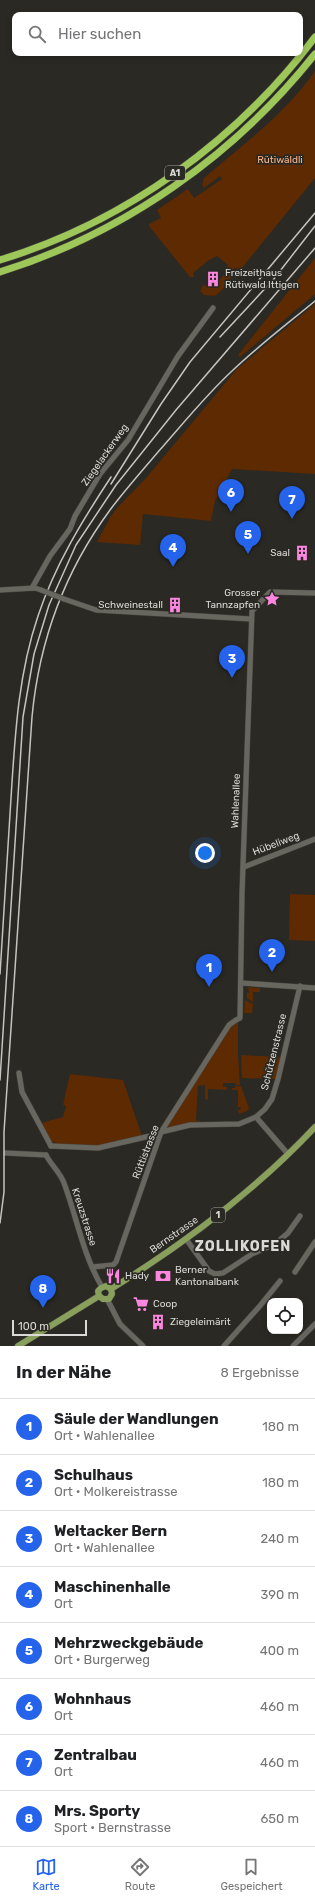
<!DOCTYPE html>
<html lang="de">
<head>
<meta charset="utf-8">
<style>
	:root { --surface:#fff; --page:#f2f2f2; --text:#202124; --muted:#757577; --line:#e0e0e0; --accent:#2563eb }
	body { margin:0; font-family:Rubik,sans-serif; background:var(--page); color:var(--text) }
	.controls { position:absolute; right:12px; bottom:12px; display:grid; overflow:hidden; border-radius:8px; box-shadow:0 2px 6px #0003 }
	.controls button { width:36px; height:36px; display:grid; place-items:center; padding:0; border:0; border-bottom:1px solid var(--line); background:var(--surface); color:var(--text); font:20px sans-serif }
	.scale { position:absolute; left:12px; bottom:10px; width:75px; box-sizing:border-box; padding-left:4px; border:2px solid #dad9d5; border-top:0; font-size:11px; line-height:14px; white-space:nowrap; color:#dad9d5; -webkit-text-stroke:3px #2a2923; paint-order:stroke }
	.you { position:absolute; left:205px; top:853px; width:14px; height:14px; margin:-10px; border:3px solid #fff; border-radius:50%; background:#1a73e8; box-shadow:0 0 0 6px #1a73e833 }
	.badge { display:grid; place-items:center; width:26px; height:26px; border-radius:50%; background:var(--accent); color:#fff; font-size:13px; font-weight:700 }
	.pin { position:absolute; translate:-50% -33px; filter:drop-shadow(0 1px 2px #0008) }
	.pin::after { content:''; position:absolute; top:21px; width:14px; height:12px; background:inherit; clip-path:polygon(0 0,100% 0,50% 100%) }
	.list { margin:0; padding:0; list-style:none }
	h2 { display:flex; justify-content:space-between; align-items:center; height:52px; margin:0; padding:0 16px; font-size:17px }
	h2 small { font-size:13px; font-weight:400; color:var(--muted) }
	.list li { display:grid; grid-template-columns:26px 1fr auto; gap:12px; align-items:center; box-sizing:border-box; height:56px; padding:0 16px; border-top:1px solid var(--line) }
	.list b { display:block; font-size:15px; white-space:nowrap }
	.list p { margin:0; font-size:13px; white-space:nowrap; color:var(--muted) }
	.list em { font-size:13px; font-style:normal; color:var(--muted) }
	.icon { flex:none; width:22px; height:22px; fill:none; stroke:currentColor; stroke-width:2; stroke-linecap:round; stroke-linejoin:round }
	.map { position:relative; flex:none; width:315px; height:1346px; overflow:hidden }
	.search { position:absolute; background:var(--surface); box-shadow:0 2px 6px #0003; left:12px; right:12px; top:12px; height:44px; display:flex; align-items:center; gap:10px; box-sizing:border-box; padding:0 14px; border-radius:8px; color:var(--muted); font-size:15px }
	.sheet { height:500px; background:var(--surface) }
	nav { display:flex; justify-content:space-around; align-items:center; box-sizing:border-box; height:56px; border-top:1px solid var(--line); background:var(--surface); font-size:11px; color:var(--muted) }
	nav a { display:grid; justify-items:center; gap:2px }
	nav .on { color:var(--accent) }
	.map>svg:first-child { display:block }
	.green { fill:#5e2a01 }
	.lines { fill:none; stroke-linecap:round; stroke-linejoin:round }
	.minor-casing { stroke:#464640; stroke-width:6 }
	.major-casing { stroke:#464640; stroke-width:7 }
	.highway-casing { stroke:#464640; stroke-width:8 }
	.minor { stroke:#67665f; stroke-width:5 }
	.major { stroke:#88a05b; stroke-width:6 }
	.highway { stroke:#9ec759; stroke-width:7 }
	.rail { stroke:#c5c4c0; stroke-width:1.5 }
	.minor-bridge-casing { stroke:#464640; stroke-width:6; stroke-linecap:butt }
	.minor-bridge { stroke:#67665f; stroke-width:5 }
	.labels { text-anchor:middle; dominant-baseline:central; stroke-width:3.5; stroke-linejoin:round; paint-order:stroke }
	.shield { fill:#2a2923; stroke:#a5a4a0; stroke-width:1 }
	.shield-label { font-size:9px; font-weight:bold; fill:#dad9d5 }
	.park-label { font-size:10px; fill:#f9b288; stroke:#2a2923 }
	.poi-label { font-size:10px; fill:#dad9d5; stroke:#2a2923; text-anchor:start }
	.street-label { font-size:10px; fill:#dad9d5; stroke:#2a2923 }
	.district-label { font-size:14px; font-weight:bold; letter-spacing:1px; fill:#dad9d5; stroke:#2a2923 }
</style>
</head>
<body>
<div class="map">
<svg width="315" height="1346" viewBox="0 0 315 1346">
	<rect width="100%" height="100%" fill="#2a2923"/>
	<g class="green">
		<path d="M315,71v107l-74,91 -6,-1c-3,3 -2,6 -4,10 -3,7 -10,13 -16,18l-11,-1 -4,-4 3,-6 11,3 12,-17 2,-6 -11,-9 -8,4 -16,13 1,4h-4l-41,-51v-2l12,-6 -4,-8 31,-21 6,9 28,-19 -2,-3 -16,12 -2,-3 2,-7c39,-33 82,-65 111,-107z"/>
		<path d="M315,258v36l-75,63 -2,-2z"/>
		<path d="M315,304v170l-83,-5 -17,32 -4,20 -68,-7 -3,31 -43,-3 14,-26 6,-8 29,-30 91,-109z"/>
		<path d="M290,894l25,1v46l-26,-1z"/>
		<path d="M248,987l12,1v4h-7v10l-6,-4v-6l2,1z"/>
		<path d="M245,1000l8,4 -1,9h-8z"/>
		<path d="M238,1021v34l2,30h-4l-1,-2h-12v4h4v3l-19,-1v11l-3,-1v-14l-7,1 -2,35h3v-1l2,2 -35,6 64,-102z"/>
		<path d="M241,1055l40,2 -5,22 -34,-1z"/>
		<path d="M70,1074l53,6 19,56 -38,10 -46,-2 -7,-3 -10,-18 22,-6 3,-11 -3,-1z"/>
		<path d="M235,1086h6l8,22 -2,3 -8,3 -1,-4h2l1,-3h-3v-17h-6v-2h3z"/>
	</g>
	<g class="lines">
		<defs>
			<g id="minor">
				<path d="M32,588l18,-32 20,-27 5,-13 25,-42 28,-34 50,-84 35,-48"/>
				<path d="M0,590l35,-2 6,2"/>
				<path d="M64,599l32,11 155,9"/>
				<path d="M244,867l71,-28"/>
				<path d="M241,983l74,5"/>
				<path d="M19,1073l3,19 29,54"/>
				<path d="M256,1117l32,37"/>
				<path d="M161,1132l29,-7 49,-1 17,-7 9,-8 7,-10 6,-20 22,-93"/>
				<path d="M51,1146l47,2 52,-12h9"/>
				<path d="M6,1153l40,2"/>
				<path d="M46,1155c5,10 14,17 18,28 13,35 19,72 38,104"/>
				<path d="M186,1239l23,32 6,3 8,-1 29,-19 23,-10 13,-11 12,-17"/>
				<path d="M92,1267l21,-2 3,-3 45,-130 68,-107 7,-5 4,-2 2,-124 10,-283 18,-19 45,1"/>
				<path d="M295,1272l20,-30"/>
				<path d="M107,1299l13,25 23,22"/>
				<path d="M224,1346l35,-39 21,-26"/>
				<path d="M293,1346l22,-22"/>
			</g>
			<g id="major">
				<path d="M111,1289c74,-46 144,-98 204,-162"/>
				<path d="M99,1296l4,3h6l3,-5 -1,-5"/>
				<path d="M99,1296l-1,-5 3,-3 5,-2 5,3"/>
				<path d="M18,1346l81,-50"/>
			</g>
			<g id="highway">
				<path d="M0,260c125,-38 237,-119 315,-223"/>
				<path d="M0,272c124,-39 234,-116 315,-218"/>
			</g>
		</defs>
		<use href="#minor" class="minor-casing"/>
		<use href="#major" class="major-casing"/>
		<use href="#highway" class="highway-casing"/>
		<use href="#minor" class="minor"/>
		<use href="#major" class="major"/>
		<use href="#highway" class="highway"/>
		<g class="rail">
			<path d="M220,337l53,-57 42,-54"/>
			<path d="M111,484l50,-80 29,-42 125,-149"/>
			<path d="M0,974c4,-59 7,-117 11,-176 4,-62 7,-123 27,-182 17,-51 44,-95 73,-139"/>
			<path d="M0,1080l23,-363 11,-63 15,-49 27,-60 40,-60 60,-75 139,-162"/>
			<path d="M0,1223l4,-31v-60l28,-415c7,-75 33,-146 78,-207 15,-20 32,-39 48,-58 24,-27 47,-56 74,-81 26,-25 55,-47 83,-70"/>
		</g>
		<defs>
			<path id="minor-bridge" d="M41,590l23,9"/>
		</defs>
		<use href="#minor-bridge" class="minor-bridge-casing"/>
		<use href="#minor-bridge" class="minor-bridge"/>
	</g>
	<defs>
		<symbol id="building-bare" viewBox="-9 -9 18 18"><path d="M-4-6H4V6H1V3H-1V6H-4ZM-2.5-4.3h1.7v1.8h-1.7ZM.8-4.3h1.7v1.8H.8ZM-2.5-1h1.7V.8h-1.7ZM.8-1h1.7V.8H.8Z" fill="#fd86e1" stroke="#2a2923" stroke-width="2.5" paint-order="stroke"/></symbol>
		<symbol id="sight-bare" viewBox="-9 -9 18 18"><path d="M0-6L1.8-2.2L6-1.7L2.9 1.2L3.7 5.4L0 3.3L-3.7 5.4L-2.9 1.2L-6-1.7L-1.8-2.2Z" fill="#fd86e1" stroke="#2a2923" stroke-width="2.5" paint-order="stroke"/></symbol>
		<symbol id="restaurant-bare" viewBox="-9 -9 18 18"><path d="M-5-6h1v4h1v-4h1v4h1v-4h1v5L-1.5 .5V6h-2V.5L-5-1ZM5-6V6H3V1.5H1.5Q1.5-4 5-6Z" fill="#fd86e1" stroke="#2a2923" stroke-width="2.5" paint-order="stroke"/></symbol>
		<symbol id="bank-bare" viewBox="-9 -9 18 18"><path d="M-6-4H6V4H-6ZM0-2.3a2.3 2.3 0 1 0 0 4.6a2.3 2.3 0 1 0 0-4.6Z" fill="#fd86e1" stroke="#2a2923" stroke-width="2.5" paint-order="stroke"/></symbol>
		<symbol id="supermarket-bare" viewBox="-9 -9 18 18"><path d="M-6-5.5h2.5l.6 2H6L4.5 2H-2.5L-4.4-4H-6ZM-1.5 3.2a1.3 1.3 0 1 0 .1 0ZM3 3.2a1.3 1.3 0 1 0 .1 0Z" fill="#fd86e1" stroke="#2a2923" stroke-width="2.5" paint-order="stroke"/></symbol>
	</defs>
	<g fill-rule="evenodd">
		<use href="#building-bare" x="202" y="268" width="22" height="22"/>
		<use href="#building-bare" x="291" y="542" width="22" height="22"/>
		<use href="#sight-bare" x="261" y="588" width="22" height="22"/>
		<use href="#building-bare" x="164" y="594" width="22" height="22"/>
		<use href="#restaurant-bare" x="102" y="1265" width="22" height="22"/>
		<use href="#bank-bare" x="152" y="1265" width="22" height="22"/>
		<use href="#supermarket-bare" x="130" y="1293" width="22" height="22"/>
		<use href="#building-bare" x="147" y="1311" width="22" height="22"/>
	</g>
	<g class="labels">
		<g class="shield">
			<rect x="165" y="166" width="20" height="14" rx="3"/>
			<rect x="211" y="1208" width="14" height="14" rx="3"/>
		</g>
		<g class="shield-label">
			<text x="175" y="173">A1</text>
			<text x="218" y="1215">1</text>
		</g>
		<g class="park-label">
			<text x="280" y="160">Rütiwäldli</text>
		</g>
		<g class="poi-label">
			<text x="225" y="273">Freizeithaus<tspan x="225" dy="12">Rütiwald Ittigen</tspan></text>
			<text x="290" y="553" text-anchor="end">Saal</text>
			<text x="260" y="593" text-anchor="end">Grosser<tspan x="260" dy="12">Tannzapfen</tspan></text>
			<text x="163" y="605" text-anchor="end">Schweinestall</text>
			<text x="175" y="1270">Berner<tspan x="175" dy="12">Kantonalbank</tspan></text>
			<text x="125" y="1276">Hady</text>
			<text x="153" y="1304">Coop</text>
			<text x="170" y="1322">Ziegeleimärit</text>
		</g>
		<g class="street-label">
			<text transform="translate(105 455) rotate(-55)">Ziegelackerweg</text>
			<text transform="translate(236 801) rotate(-88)">Wahlenallee</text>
			<text transform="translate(276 844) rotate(-21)">Hübeliweg</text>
			<text transform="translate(274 1052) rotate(-76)">Schützenstrasse</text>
			<text transform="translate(146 1152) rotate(-69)">Rüttistrasse</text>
			<text transform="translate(84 1217) rotate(72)">Kreuzstrasse</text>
			<text transform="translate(174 1235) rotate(-35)">Bernstrasse</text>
		</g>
		<g class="district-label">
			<text x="243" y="1246">ZOLLIKOFEN</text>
		</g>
	</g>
</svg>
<div class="controls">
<button><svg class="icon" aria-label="locate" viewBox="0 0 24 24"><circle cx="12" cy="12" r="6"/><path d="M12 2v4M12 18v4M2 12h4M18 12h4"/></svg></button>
</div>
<div class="scale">100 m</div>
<div class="you"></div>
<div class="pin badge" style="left:209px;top:987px">1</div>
<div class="pin badge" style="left:272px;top:972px">2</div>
<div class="pin badge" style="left:232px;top:678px">3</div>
<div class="pin badge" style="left:173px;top:567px">4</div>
<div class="pin badge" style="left:248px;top:554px">5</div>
<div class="pin badge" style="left:231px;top:512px">6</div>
<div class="pin badge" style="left:292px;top:519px">7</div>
<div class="pin badge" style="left:43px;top:1308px">8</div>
<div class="search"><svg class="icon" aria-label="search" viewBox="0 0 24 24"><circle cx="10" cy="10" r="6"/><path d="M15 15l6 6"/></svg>Hier suchen</div>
</div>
<section class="sheet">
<h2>In der Nähe<small>8 Ergebnisse</small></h2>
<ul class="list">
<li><span class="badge">1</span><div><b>Säule der Wandlungen</b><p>Ort · Wahlenallee</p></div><em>180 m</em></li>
<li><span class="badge">2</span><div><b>Schulhaus</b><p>Ort · Molkereistrasse</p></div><em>180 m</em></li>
<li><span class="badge">3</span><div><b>Weltacker Bern</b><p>Ort · Wahlenallee</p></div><em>240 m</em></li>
<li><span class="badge">4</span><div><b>Maschinenhalle</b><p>Ort</p></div><em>390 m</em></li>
<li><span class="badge">5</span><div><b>Mehrzweckgebäude</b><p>Ort · Burgerweg</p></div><em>400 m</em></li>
<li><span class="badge">6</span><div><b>Wohnhaus</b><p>Ort</p></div><em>460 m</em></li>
<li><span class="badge">7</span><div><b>Zentralbau</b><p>Ort</p></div><em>460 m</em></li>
<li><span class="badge">8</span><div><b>Mrs. Sporty</b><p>Sport · Bernstrasse</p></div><em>650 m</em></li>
</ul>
</section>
<nav>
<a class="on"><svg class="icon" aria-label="map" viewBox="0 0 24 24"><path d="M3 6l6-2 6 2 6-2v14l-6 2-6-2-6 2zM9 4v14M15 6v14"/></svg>Karte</a>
<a><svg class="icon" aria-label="directions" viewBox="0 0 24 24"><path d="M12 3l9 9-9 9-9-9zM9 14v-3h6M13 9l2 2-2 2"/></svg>Route</a>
<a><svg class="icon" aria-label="saved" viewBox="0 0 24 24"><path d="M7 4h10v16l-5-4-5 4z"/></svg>Gespeichert</a>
</nav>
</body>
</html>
